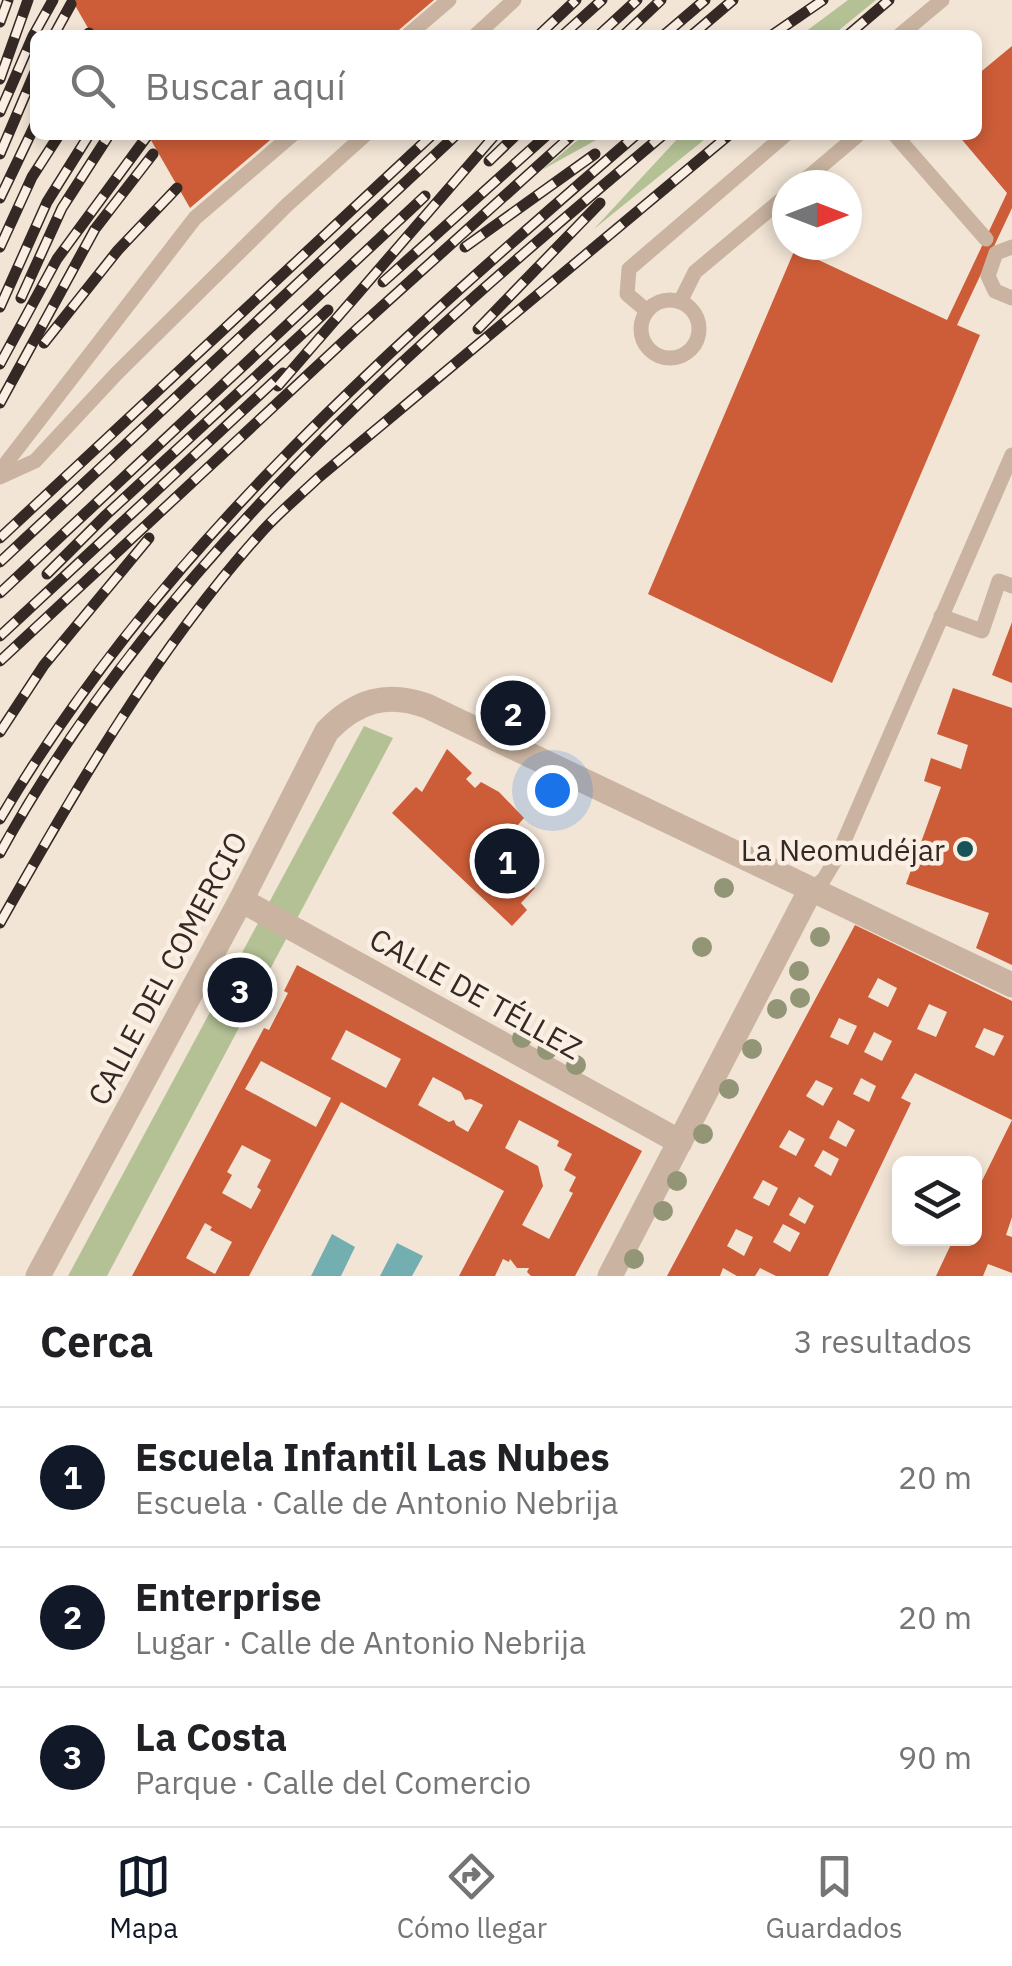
<!DOCTYPE html>
<html lang="es">
<head>
<meta charset="utf-8">
<style>
	:root { --surface:#fff; --page:#f6f6f6; --text:#202124; --muted:#757577; --line:#e0e0e0; --accent:#111827 }
	body { margin:0; font-family:"IBM Plex Sans",sans-serif; background:var(--page); color:var(--text) }
	.controls { position:absolute; right:30px; bottom:30px; display:grid; overflow:hidden; border-radius:15px; box-shadow:0 5px 15px #0003 }
	.controls button { width:90px; height:90px; display:grid; place-items:center; padding:0; border:0; border-bottom:2px solid var(--line); background:var(--surface); color:var(--text); font:50px sans-serif }
	.compass { position:absolute; left:772px; top:170px; width:90px; height:90px; border-radius:50%; background:var(--surface); box-shadow:0 5px 15px #0003; rotate:90deg }
	.you { position:absolute; left:552px; top:790px; width:35px; height:35px; margin:-25px; border:8px solid #fff; border-radius:50%; background:#1a73e8; box-shadow:0 0 0 15px #1a73e833 }
	.badge { display:grid; place-items:center; width:65px; height:65px; border-radius:50%; background:var(--accent); color:#fff; font-size:32px; font-weight:700 }
	.pin { position:absolute; translate:-50% -50%; border:5px solid #fff; box-shadow:0 2px 10px #0006 }
	.list { margin:0; padding:0; list-style:none }
	h2 { display:flex; justify-content:space-between; align-items:center; height:130px; margin:0; padding:0 40px; font-size:42px }
	h2 small { font-size:32px; font-weight:400; color:var(--muted) }
	.list li { display:grid; grid-template-columns:65px 1fr auto; gap:30px; align-items:center; box-sizing:border-box; height:140px; padding:0 40px; border-top:2px solid var(--line) }
	.list b { display:block; font-size:38px; white-space:nowrap }
	.list p { margin:0; font-size:32px; white-space:nowrap; color:var(--muted) }
	.list em { font-size:32px; font-style:normal; color:var(--muted) }
	.icon { flex:none; width:55px; height:55px; fill:none; stroke:currentColor; stroke-width:2; stroke-linecap:round; stroke-linejoin:round }
	.map { position:relative; flex:none; width:1012px; height:1276px; overflow:hidden }
	.search { position:absolute; background:var(--surface); box-shadow:0 5px 15px #0003; left:30px; right:30px; top:30px; height:110px; display:flex; align-items:center; gap:25px; box-sizing:border-box; padding:0 35px; border-radius:15px; color:var(--muted); font-size:38px }
	.sheet { height:550px; background:var(--surface) }
	nav { display:flex; justify-content:space-around; align-items:center; box-sizing:border-box; height:140px; border-top:2px solid var(--line); background:var(--surface); font-size:28px; color:var(--muted) }
	nav a { display:grid; justify-items:center; gap:5px }
	nav .on { color:var(--accent) }
	.map>svg:first-child { display:block }
	.green { fill:#b3c195 }
	.water { fill:#73aeb1 }
	.building { fill:#cd5d38; fill-rule:evenodd }
	.lines { fill:none; stroke-linecap:round; stroke-linejoin:round }
	.lane { stroke:#cab4a1; stroke-width:15 }
	.street { stroke:#cab4a1; stroke-width:25 }
	.rail-casing { stroke:#342924; stroke-width:11 }
	.rail { stroke:#faefe2; stroke-width:8; stroke-dasharray:22; stroke-linecap:butt }
	.tree { fill:#929576 }
	.poi-dot { fill:#185358; stroke:#faefe2; stroke-width:4 }
	.labels { text-anchor:middle; dominant-baseline:central; stroke-width:9; stroke-linejoin:round; paint-order:stroke }
	.poi-label { font-size:30px; fill:#342924; stroke:#faefe2; text-anchor:end }
	.street-label { font-size:30px; fill:#342924; stroke:#faefe2 }
</style>
</head>
<body>
<div class="map">
<svg width="1012" height="1276" viewBox="0 0 1012 1276">
	<rect width="100%" height="100%" fill="#f2e5d6"/>
	<g class="green">
		<path d="M848,0h28l-43,35h-32z"/>
		<path d="M584,135h21l-63,35z"/>
		<path d="M681,135h29l-116,94z"/>
		<path d="M364,726l29,12 -286,538h-39z"/>
	</g>
	<g class="water">
		<path d="M332,1234l23,13 -14,29h-30z"/>
		<path d="M397,1243l26,13 -11,20h-32z"/>
	</g>
	<g class="building">
		<path d="M72,0h362l-41,35h-301z"/>
		<path d="M1012,46v162l-55,117 23,10 -148,348 -184,-89 147,-345 152,71 60,-127 -49,-58h19v-60z"/>
		<path d="M148,135h128l-86,73z"/>
		<path d="M1012,622v61l-20,-8z"/>
		<path d="M953,688l59,20v257l-36,-17 13,-35 -83,-29 35,-97 -17,-6 7,-23 30,11 7,-24 -31,-11z"/>
		<path d="M507,706l29,14 -6,14 -29,-14z"/>
		<path d="M447,749l25,24 -6,6 9,9 6,-6 18,10 25,26 -7,8 11,11 -17,18 15,13 -10,11 6,6 5,-5 8,8 -14,15 6,7 -15,16 -120,-113 24,-26 6,5z"/>
		<path d="M855,925l157,76v216l-6,18 6,2v36l-24,-9 -5,12h-47l18,-38h20v-41l38,-77 -97,-47 -14,25 10,5 -83,173h-52l-16,-8 -5,8h-18l-14,-8 -3,8h-53zM878,978l19,10 -9,19 -20,-10zM929,1004l18,8 -11,25 -19,-8zM839,1018l18,8 -9,19 -18,-8zM984,1028l20,8 -10,20 -19,-9zM874,1032l18,9 -10,20 -18,-9zM861,1078l15,8 -7,16 -16,-8zM816,1080l17,8 -10,18 -17,-10zM838,1120l17,10 -9,17 -17,-9zM789,1130l16,9 -9,17 -17,-9zM823,1150l16,9 -8,17 -17,-10zM763,1180l15,8 -9,18 -16,-8zM799,1197l15,9 -9,18 -16,-9zM783,1224l17,9 -10,19 -17,-10zM736,1229l17,8 -9,19 -17,-10z"/>
		<path d="M297,965l345,186 -67,125h-44l-4,-4 2,-4h-12l-7,-9 -1,3 -6,-3 -8,17h-36l45,-85 -163,-89 -92,174h-117l132,-248 5,2 19,-37 -4,-2zM346,1030l55,29 -15,29 -55,-29zM261,1061l70,37 -15,29 -71,-38zM433,1077l28,15 4,8 6,-1 12,6 -15,27 -12,-7 -2,-5 -5,2 -31,-17zM519,1120l40,21 -2,5 15,8 -8,16 12,7 -7,14 4,2 -24,46 -27,-14 21,-39 -5,-20 -33,-18zM242,1145l29,15 -14,27 4,3 -10,19 -29,-16 10,-18 -5,-3zM205,1223l7,4 -2,3 22,12 -17,32 -29,-16z"/>
	</g>
	<g class="lines">
		<g class="lane">
			<path d="M408,35l41,-35"/>
			<path d="M476,35l38,-35"/>
			<path d="M900,35l42,-35"/>
			<path d="M895,135l91,104"/>
			<path d="M799,185l59,-50"/>
			<path d="M1012,247l-16,6 -8,23 7,15 17,7"/>
			<circle cx="670" cy="329" r="29"/>
			<path d="M680,302l15,-30 92,-77"/>
			<path d="M647,311l-20,-17 2,-25 156,-134"/>
			<path d="M0,471l195,-253 97,-83"/>
			<path d="M0,477l35,-16 82,-88 170,-168 78,-70"/>
			<path d="M941,616l41,15 17,-50 13,5"/>
			<path d="M810,891l14,-12 13,-22 175,-402"/>
		</g>
		<g class="street">
			<path d="M241,900l439,242"/>
			<path d="M38,1276l203,-376 86,-169c29,-30 60,-40 100,-25l585,279"/>
			<path d="M610,1276l200,-385"/>
		</g>
		<defs>
			<g id="rail">
				<path d="M0,22l8,-22"/>
				<path d="M54,35l17,-31"/>
				<path d="M87,35l2,-2"/>
				<path d="M539,35l37,-35"/>
				<path d="M563,35l39,-35"/>
				<path d="M599,35l38,-35"/>
				<path d="M624,35l37,-35"/>
				<path d="M664,35l41,-35"/>
				<path d="M692,35l41,-35"/>
				<path d="M772,35l51,-35"/>
				<path d="M848,35l41,-35"/>
				<path d="M0,79l28,-79"/>
				<path d="M0,112l33,-76 20,-36"/>
				<path d="M0,154l35,-82"/>
				<path d="M489,161l27,-26"/>
				<path d="M0,198l35,-73"/>
				<path d="M0,247l32,-70 27,-42"/>
				<path d="M465,247l130,-93"/>
				<path d="M383,282l164,-147"/>
				<path d="M21,298l41,-90 47,-73"/>
				<path d="M0,307l47,-105 42,-67"/>
				<path d="M478,329l122,-126"/>
				<path d="M44,343l74,-93 59,-62"/>
				<path d="M0,364l57,-105 91,-124"/>
				<path d="M278,386l217,-251"/>
				<path d="M0,403l95,-174 58,-75"/>
				<path d="M0,538l432,-403"/>
				<path d="M0,562l456,-427"/>
				<path d="M47,574l59,-59 222,-205"/>
				<path d="M0,593l425,-397"/>
				<path d="M0,636l283,-263"/>
				<path d="M0,661l357,-332 215,-194"/>
				<path d="M0,732l44,-67 105,-127"/>
				<path d="M0,819c160,-272 399,-480 636,-684"/>
				<path d="M0,853c158,-288 414,-509 663,-718"/>
				<path d="M0,923c76,-135 155,-271 258,-387 18,-21 40,-39 60,-58l411,-343"/>
			</g>
		</defs>
		<use href="#rail" class="rail-casing"/>
		<use href="#rail" class="rail"/>
	</g>
	<g class="tree">
		<circle cx="724" cy="888" r="10"/>
		<circle cx="820" cy="937" r="10"/>
		<circle cx="702" cy="947" r="10"/>
		<circle cx="799" cy="971" r="10"/>
		<circle cx="800" cy="998" r="10"/>
		<circle cx="777" cy="1009" r="10"/>
		<circle cx="522" cy="1038" r="10"/>
		<circle cx="752" cy="1049" r="10"/>
		<circle cx="547" cy="1050" r="10"/>
		<circle cx="576" cy="1065" r="10"/>
		<circle cx="729" cy="1089" r="10"/>
		<circle cx="703" cy="1134" r="10"/>
		<circle cx="677" cy="1181" r="10"/>
		<circle cx="663" cy="1211" r="10"/>
		<circle cx="634" cy="1259" r="10"/>
	</g>
	<circle class="poi-dot" cx="965" cy="849" r="10"/>
	<g class="labels">
		<g class="poi-label">
			<text x="945" y="849">La Neomudéjar</text>
		</g>
		<g class="street-label">
			<text transform="translate(167 968) rotate(-62)">CALLE DEL COMERCIO</text>
			<text transform="translate(476 993) rotate(29)">CALLE DE TÉLLEZ</text>
		</g>
	</g>
</svg>
<div class="controls">
<button><svg class="icon" aria-label="layers" viewBox="0 0 24 24"><path d="M12 4l9 5-9 5-9-5zM3 14l9 5 9-5"/></svg></button>
</div>
<svg class="compass" viewBox="-18 -18 36 36"><path d="M0-13l5 13h-10z" fill="#e53935"/><path d="M0 13l5-13h-10z" fill="#757577"/></svg>
<div class="you"></div>
<div class="pin badge" style="left:507px;top:861px">1</div>
<div class="pin badge" style="left:513px;top:713px">2</div>
<div class="pin badge" style="left:240px;top:990px">3</div>
<div class="search"><svg class="icon" aria-label="search" viewBox="0 0 24 24"><circle cx="10" cy="10" r="6"/><path d="M15 15l6 6"/></svg>Buscar aquí</div>
</div>
<section class="sheet">
<h2>Cerca<small>3 resultados</small></h2>
<ul class="list">
<li><span class="badge">1</span><div><b>Escuela Infantil Las Nubes</b><p>Escuela · Calle de Antonio Nebrija</p></div><em>20 m</em></li>
<li><span class="badge">2</span><div><b>Enterprise</b><p>Lugar · Calle de Antonio Nebrija</p></div><em>20 m</em></li>
<li><span class="badge">3</span><div><b>La Costa</b><p>Parque · Calle del Comercio</p></div><em>90 m</em></li>
</ul>
</section>
<nav>
<a class="on"><svg class="icon" aria-label="map" viewBox="0 0 24 24"><path d="M3 6l6-2 6 2 6-2v14l-6 2-6-2-6 2zM9 4v14M15 6v14"/></svg>Mapa</a>
<a><svg class="icon" aria-label="directions" viewBox="0 0 24 24"><path d="M12 3l9 9-9 9-9-9zM9 14v-3h6M13 9l2 2-2 2"/></svg>Cómo llegar</a>
<a><svg class="icon" aria-label="saved" viewBox="0 0 24 24"><path d="M7 4h10v16l-5-4-5 4z"/></svg>Guardados</a>
</nav>
</body>
</html>
